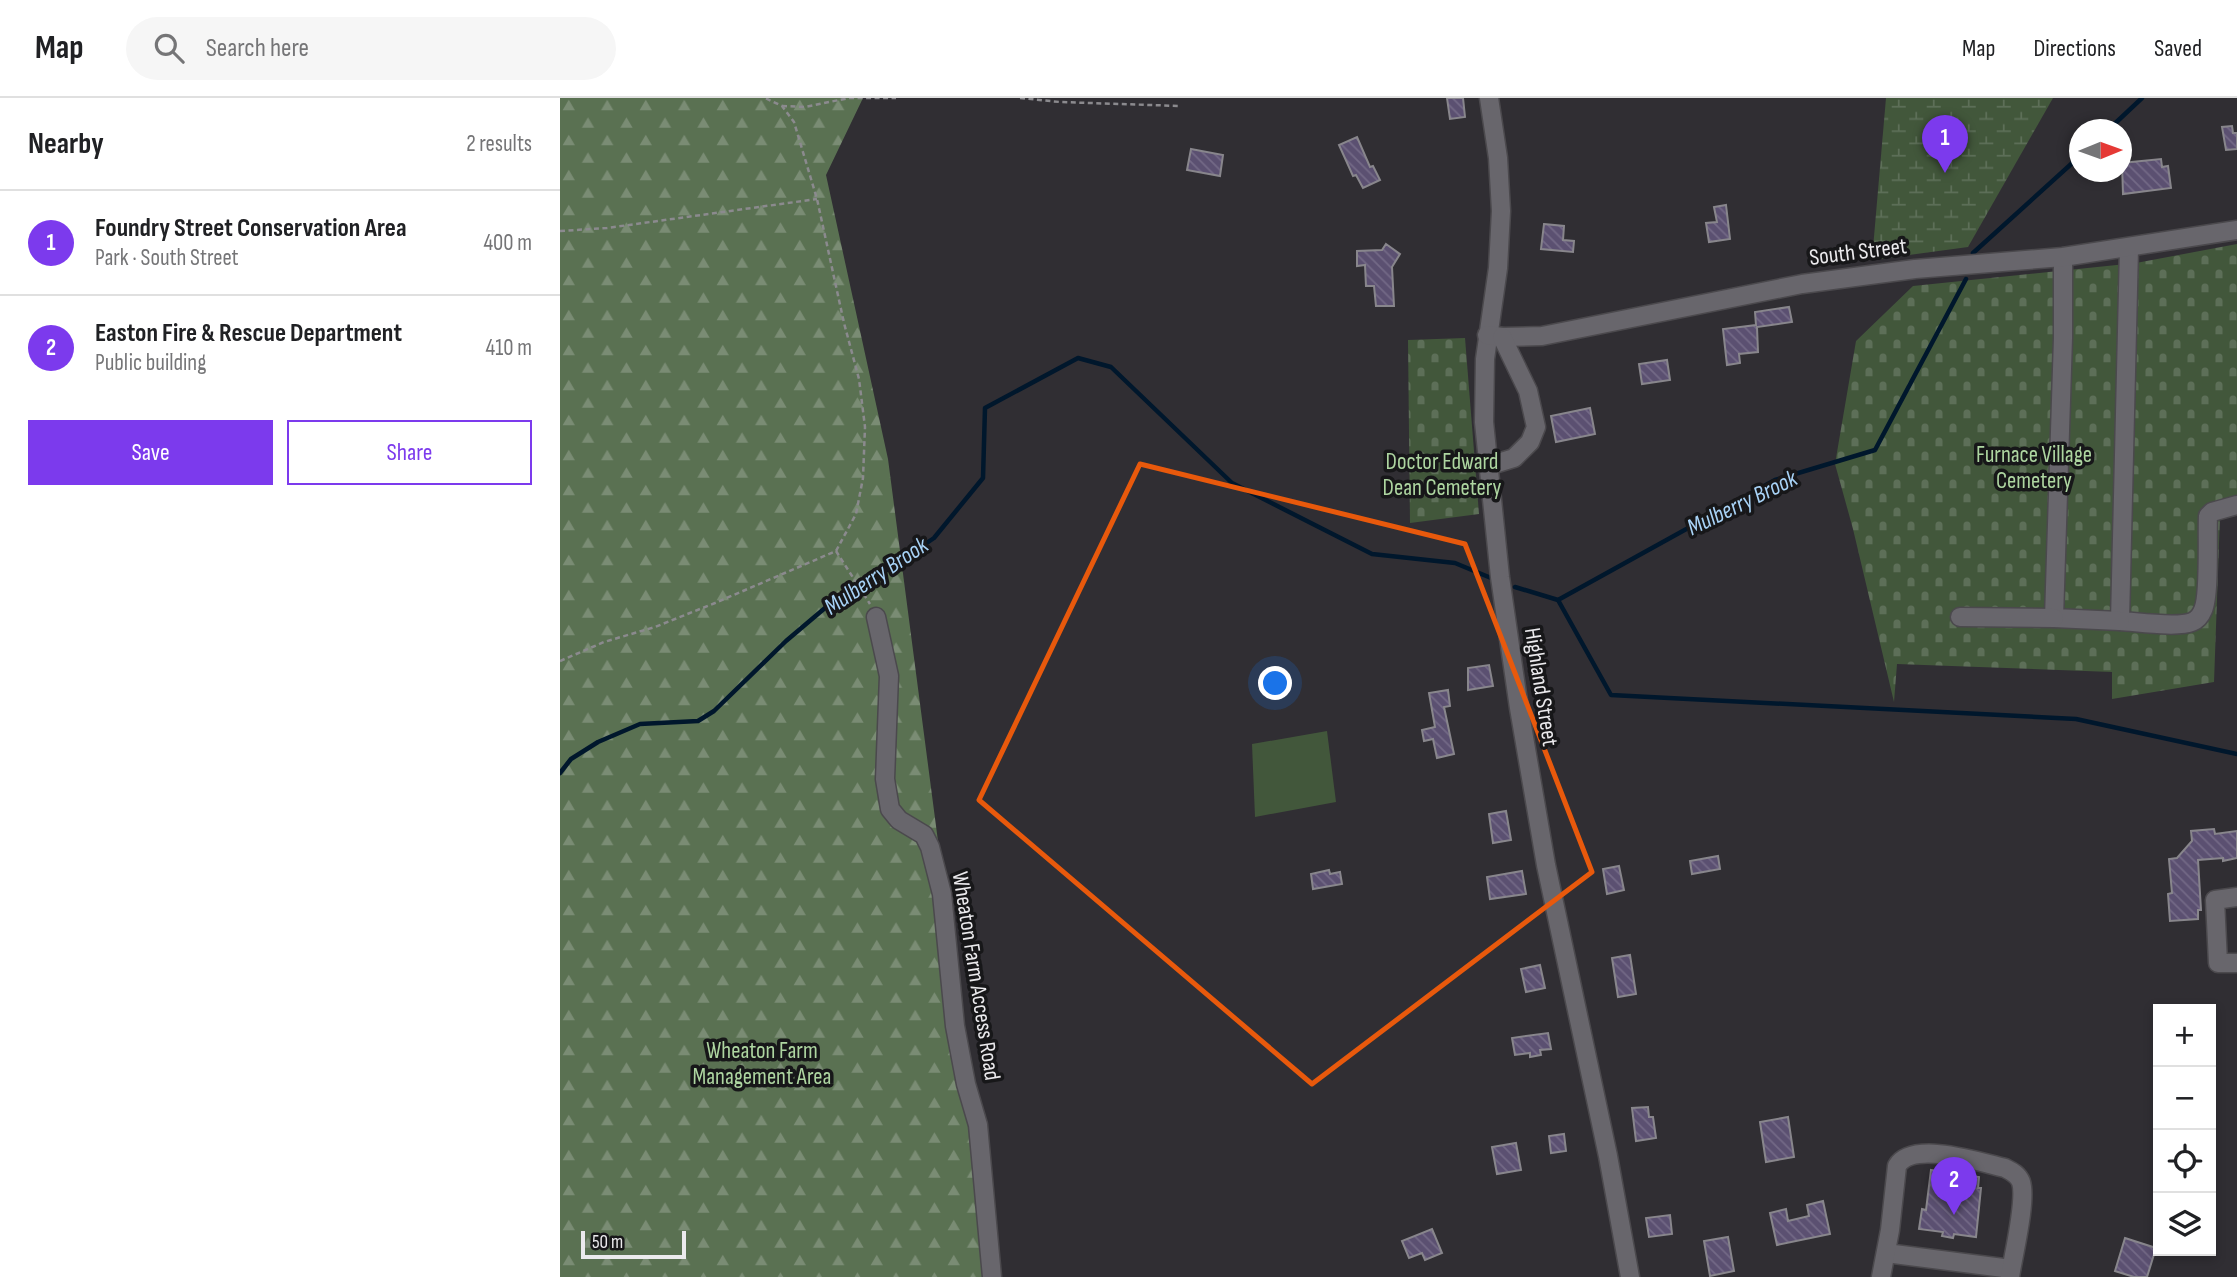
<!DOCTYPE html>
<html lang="en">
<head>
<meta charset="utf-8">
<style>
	:root { --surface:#fff; --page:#f6f6f6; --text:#202124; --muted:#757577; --line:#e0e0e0; --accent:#7c3aed }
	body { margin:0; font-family:"Sofia Sans Condensed",sans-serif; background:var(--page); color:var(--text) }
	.controls { position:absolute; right:21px; bottom:21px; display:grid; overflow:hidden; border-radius:0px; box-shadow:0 4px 10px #0003 }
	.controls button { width:63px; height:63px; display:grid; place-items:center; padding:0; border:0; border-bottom:2px solid var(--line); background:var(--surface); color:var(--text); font:35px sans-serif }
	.compass { position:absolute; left:1509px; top:21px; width:63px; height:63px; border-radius:50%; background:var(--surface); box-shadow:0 4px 10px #0003; rotate:89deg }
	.scale { position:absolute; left:21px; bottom:18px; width:105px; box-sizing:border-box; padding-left:7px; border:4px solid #ebeaed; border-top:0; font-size:19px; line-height:24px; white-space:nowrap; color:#ebeaed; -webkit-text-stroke:5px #171719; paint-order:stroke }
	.you { position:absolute; left:716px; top:586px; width:24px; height:24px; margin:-18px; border:5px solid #fff; border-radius:50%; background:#1a73e8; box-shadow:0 0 0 10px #1a73e833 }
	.badge { display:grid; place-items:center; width:46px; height:46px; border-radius:50%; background:var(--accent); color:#fff; font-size:23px; font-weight:700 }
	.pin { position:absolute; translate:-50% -58px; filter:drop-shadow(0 2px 4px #0008) }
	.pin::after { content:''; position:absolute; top:37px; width:24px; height:21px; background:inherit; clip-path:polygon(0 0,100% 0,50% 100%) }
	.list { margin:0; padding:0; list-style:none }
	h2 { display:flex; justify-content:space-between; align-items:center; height:91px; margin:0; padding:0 28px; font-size:30px }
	h2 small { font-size:23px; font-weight:400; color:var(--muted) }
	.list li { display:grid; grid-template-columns:46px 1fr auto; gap:21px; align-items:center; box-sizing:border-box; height:105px; padding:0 28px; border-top:2px solid var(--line) }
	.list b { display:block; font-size:26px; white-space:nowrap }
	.list p { margin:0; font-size:23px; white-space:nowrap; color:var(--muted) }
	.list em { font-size:23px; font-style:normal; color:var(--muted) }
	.actions { display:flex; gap:14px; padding:21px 28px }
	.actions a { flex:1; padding:16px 0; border:2px solid var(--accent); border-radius:0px; text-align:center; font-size:24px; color:var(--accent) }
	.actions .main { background:var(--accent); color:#fff }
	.icon { flex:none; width:38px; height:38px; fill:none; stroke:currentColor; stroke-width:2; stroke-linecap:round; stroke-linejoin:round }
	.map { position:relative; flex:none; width:1677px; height:1179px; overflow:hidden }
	header { display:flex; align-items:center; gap:42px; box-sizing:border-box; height:98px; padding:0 35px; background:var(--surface); border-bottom:2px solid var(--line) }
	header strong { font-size:33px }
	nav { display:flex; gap:38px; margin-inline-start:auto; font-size:24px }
	.search { width:490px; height:63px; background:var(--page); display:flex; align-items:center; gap:18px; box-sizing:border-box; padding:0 24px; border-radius:38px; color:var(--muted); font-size:26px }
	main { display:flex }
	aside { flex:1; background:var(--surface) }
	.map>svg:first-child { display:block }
	.green { fill:#42573b }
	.forest { fill:url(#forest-firs) }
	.wetland { fill:url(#wetland-marsh) }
	.cemetery { fill:url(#cemetery-stones) }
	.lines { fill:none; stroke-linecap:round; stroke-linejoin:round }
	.stream { stroke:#00172c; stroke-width:4.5 }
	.building { fill:url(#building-back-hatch); stroke:#88868c; stroke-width:2 }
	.minor-casing { stroke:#4b494d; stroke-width:21 }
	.path { stroke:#8b8a8e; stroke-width:2.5; stroke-dasharray:5 3.5; stroke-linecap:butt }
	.minor { stroke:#68666c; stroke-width:18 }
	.marked { fill:none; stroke:#e8590c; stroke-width:5; stroke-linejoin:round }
	.labels { text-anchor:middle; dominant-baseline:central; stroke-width:7; stroke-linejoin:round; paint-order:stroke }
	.street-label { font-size:23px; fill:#ebeaed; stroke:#171719 }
	.park-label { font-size:23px; fill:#aed6a1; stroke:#171719 }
	.water-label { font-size:24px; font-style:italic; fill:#a8d3f7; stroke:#171719 }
</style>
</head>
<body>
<header>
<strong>Map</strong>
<div class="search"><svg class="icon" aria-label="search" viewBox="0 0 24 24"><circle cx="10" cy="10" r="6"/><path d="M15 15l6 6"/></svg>Search here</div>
<nav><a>Map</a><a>Directions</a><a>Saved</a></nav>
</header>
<main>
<aside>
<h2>Nearby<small>2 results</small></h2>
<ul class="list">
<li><span class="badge">1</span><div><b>Foundry Street Conservation Area</b><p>Park · South Street</p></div><em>400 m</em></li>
<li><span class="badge">2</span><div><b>Easton Fire &amp; Rescue Department</b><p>Public building</p></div><em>410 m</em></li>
</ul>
<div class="actions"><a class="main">Save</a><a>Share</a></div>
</aside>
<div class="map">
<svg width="1677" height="1179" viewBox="0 0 1677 1179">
	<defs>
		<pattern id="forest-firs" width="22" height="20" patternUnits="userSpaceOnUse" patternTransform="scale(1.75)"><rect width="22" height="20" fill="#5a7152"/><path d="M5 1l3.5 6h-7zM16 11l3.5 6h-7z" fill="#7a8c74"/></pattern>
		<pattern id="wetland-marsh" width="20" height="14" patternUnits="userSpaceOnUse" patternTransform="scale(1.75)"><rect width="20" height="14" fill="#42573b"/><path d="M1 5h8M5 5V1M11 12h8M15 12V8" fill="none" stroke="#5d6f58"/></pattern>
		<pattern id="cemetery-stones" width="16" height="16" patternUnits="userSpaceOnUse" patternTransform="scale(1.75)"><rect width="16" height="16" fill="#42573b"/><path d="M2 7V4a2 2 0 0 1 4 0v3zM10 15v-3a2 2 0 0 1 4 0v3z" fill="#5d6f58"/></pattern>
		<pattern id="building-back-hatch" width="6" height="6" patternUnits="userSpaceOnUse" patternTransform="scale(1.75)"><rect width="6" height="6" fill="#5b5071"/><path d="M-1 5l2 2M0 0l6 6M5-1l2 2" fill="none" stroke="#736986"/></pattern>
	</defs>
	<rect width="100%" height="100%" fill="#302e33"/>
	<path class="green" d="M767,633l9,71 -81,15 -3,-73z"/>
	<path class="forest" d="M0,0h303l-37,77 62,284 107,818h-435z"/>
	<path class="wetland" d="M1326,0h167l-85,149 -96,13z"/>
	<g class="cemetery">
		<path d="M1677,146v268l-17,4 -6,166 -102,17v-27l-215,-8 -3,38 -41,-173 -18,-65 21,-123 57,-55 223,-23z"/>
		<path d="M905,240l14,176 -69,9 -2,-183z"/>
	</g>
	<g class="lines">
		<g class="stream">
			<path d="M1548,32l34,-32"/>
			<path d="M1413,155l107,-97"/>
			<path d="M955,489l43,13 217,-120 100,-30 91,-171"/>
			<path d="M998,502l53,95 465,24 161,35"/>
			<path d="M0,675l11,-14 27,-17 42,-18 58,-3 16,-10 72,-70 39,-33 28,-15 81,-55 49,-60 2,-70 93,-50 33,9 121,116 140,71 83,9 36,15"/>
		</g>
	</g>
	<g class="building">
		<path d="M887,0h16l2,19 -15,2z"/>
		<path d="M1672,28l1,7h4v16l-11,1 -4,-23z"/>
		<path d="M797,39l13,30 3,-1 7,14 -17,8 -7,-13 -3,1 -14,-31z"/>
		<path d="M631,51l32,6 -3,21 -33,-6z"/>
		<path d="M1601,61l1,8 6,-1 3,22 -48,6 -1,-31z"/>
		<path d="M1166,107l4,34 -21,3 -3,-19 11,-1 -3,-15z"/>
		<path d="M984,126l20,2 -1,14 11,1 -1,11 -32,-3z"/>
		<path d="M826,146l14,10 -8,13 2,39h-18l-2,-20h-8l-1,-21 -8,1v-15l25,-1z"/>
		<path d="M1229,209l3,15 -35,5 1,25 -19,2 1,9 -13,2 -4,-36 33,-4 -1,-13z"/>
		<path d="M1107,262l3,20 -28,4 -3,-20z"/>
		<path d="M1030,310l5,26 -39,8 -5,-26z"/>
		<path d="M929,567l4,21 -25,4v-22z"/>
		<path d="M888,592l2,16 -6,1 10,47 -17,4 -4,-19 -9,2 -2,-11 13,-3 -6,-34z"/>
		<path d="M946,713l5,29 -18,3 -4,-29z"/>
		<path d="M1654,731l1,5 22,-3v27l-14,3v-3l-25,2 3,50h-3v9l-28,2 -2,-27 4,-1 -3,-34 8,-1 15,-17 -1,-10z"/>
		<path d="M1158,758l2,13 -28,5 -2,-13z"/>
		<path d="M1059,768l5,24 -17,4 -4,-25z"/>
		<path d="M769,772l1,4 10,-2 2,12 -29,5 -2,-15z"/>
		<path d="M962,773l4,23 -36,5 -3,-22z"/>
		<path d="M1070,857l6,39 -18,3 -6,-39z"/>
		<path d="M980,867l5,23 -19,4 -5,-23z"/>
		<path d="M988,935l3,16 -11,1 1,5 -11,2v-4l-15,2 -3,-17z"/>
		<path d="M1088,1009l1,10h4l3,21 -20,3 -4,-33z"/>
		<path d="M1228,1019l6,40 -28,5 -6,-40z"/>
		<path d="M1004,1036l2,17 -15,2 -2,-17z"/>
		<path d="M956,1045l5,27 -24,4 -5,-27z"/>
		<path d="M1371,1072l48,7 -1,11h3l-5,49 -22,-3 -1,4 -11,-2 1,-4 -24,-3 3,-20 4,1z"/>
		<path d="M1263,1103l7,33 -53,11 -7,-32 16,-4 2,12 21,-5 -2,-11z"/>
		<path d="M1110,1117l2,19 -23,3 -3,-19z"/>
		<path d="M872,1131l10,24 -17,7 -3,-7 -13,5 -7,-17z"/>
		<path d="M1168,1139l6,34 -24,5 -6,-35z"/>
		<path d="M1565,1140l31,10 -9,29h-13l-19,-6z"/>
	</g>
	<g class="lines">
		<defs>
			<g id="minor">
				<path d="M929,0l9,60 3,53 -3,57 -13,91 -1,63 16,155 19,131 27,157 62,291 22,121"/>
				<path d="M1569,150l-9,373c18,1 57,7 72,1 5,-2 9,-7 11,-12 7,-15 4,-74 5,-94l4,-4 25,-7"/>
				<path d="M1503,159v81l-9,280 66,3"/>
				<path d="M927,237l15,2 40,-1 260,-52 113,-15 148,-12 174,-27"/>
				<path d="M928,368l26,-8 16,-16 6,-15 -8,-36 -26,-54"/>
				<path d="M316,519l13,59 -4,103 5,30 9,11 25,15 6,12 12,47 13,132 11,58 12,41 14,152"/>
				<path d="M1400,519l94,1"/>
				<path d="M1677,799l-22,3 3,63h19"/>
				<path d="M1326,1155l125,16"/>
				<path d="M1321,1179l9,-47 7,-64c15,-26 83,-4 108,2 6,3 13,6 16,14 6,18 -8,74 -11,95"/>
			</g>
		</defs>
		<use href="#minor" class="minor-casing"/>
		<g class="path">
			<path d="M460,0l40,4 120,4"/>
			<path d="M222,8l23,1 44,-9h47"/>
			<path d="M0,133l47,-3 210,-29"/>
			<path d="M276,453l34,53"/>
			<path d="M0,563l44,-19 51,-15 60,-24 121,-52 20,-37 7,-36 2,-51 -6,-48 -15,-56 -27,-124 -23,-77 -12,-16 -17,-8"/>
		</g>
		<use href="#minor" class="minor"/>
	</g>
	<path class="marked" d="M580,366l325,80 127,328 -280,212 -333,-284z"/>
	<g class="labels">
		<g class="street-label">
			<text transform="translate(1298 154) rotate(-7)">South Street</text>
			<text transform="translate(981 589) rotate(81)">Highland Street</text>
			<text transform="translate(416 878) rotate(81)">Wheaton Farm Access Road</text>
		</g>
		<g class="park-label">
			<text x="1474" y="357">Furnace Village<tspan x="1474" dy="26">Cemetery</tspan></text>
			<text x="882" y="364">Doctor Edward<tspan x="882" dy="26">Dean Cemetery</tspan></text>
			<text x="202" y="953">Wheaton Farm<tspan x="202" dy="26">Management Area</tspan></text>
		</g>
		<g class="water-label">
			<text transform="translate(1182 405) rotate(-26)">Mulberry Brook</text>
			<text transform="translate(316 478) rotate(-34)">Mulberry Brook</text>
		</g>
	</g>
</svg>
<div class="controls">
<button>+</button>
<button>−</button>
<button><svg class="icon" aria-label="locate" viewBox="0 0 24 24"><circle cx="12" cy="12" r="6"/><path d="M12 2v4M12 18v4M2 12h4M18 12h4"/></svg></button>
<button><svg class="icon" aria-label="layers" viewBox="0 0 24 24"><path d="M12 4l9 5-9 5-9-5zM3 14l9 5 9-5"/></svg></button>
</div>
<svg class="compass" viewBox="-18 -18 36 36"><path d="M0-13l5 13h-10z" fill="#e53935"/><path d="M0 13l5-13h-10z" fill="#757577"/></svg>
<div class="scale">50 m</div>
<div class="you"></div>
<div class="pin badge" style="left:1385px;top:75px">1</div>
<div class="pin badge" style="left:1394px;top:1117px">2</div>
</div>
</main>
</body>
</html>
